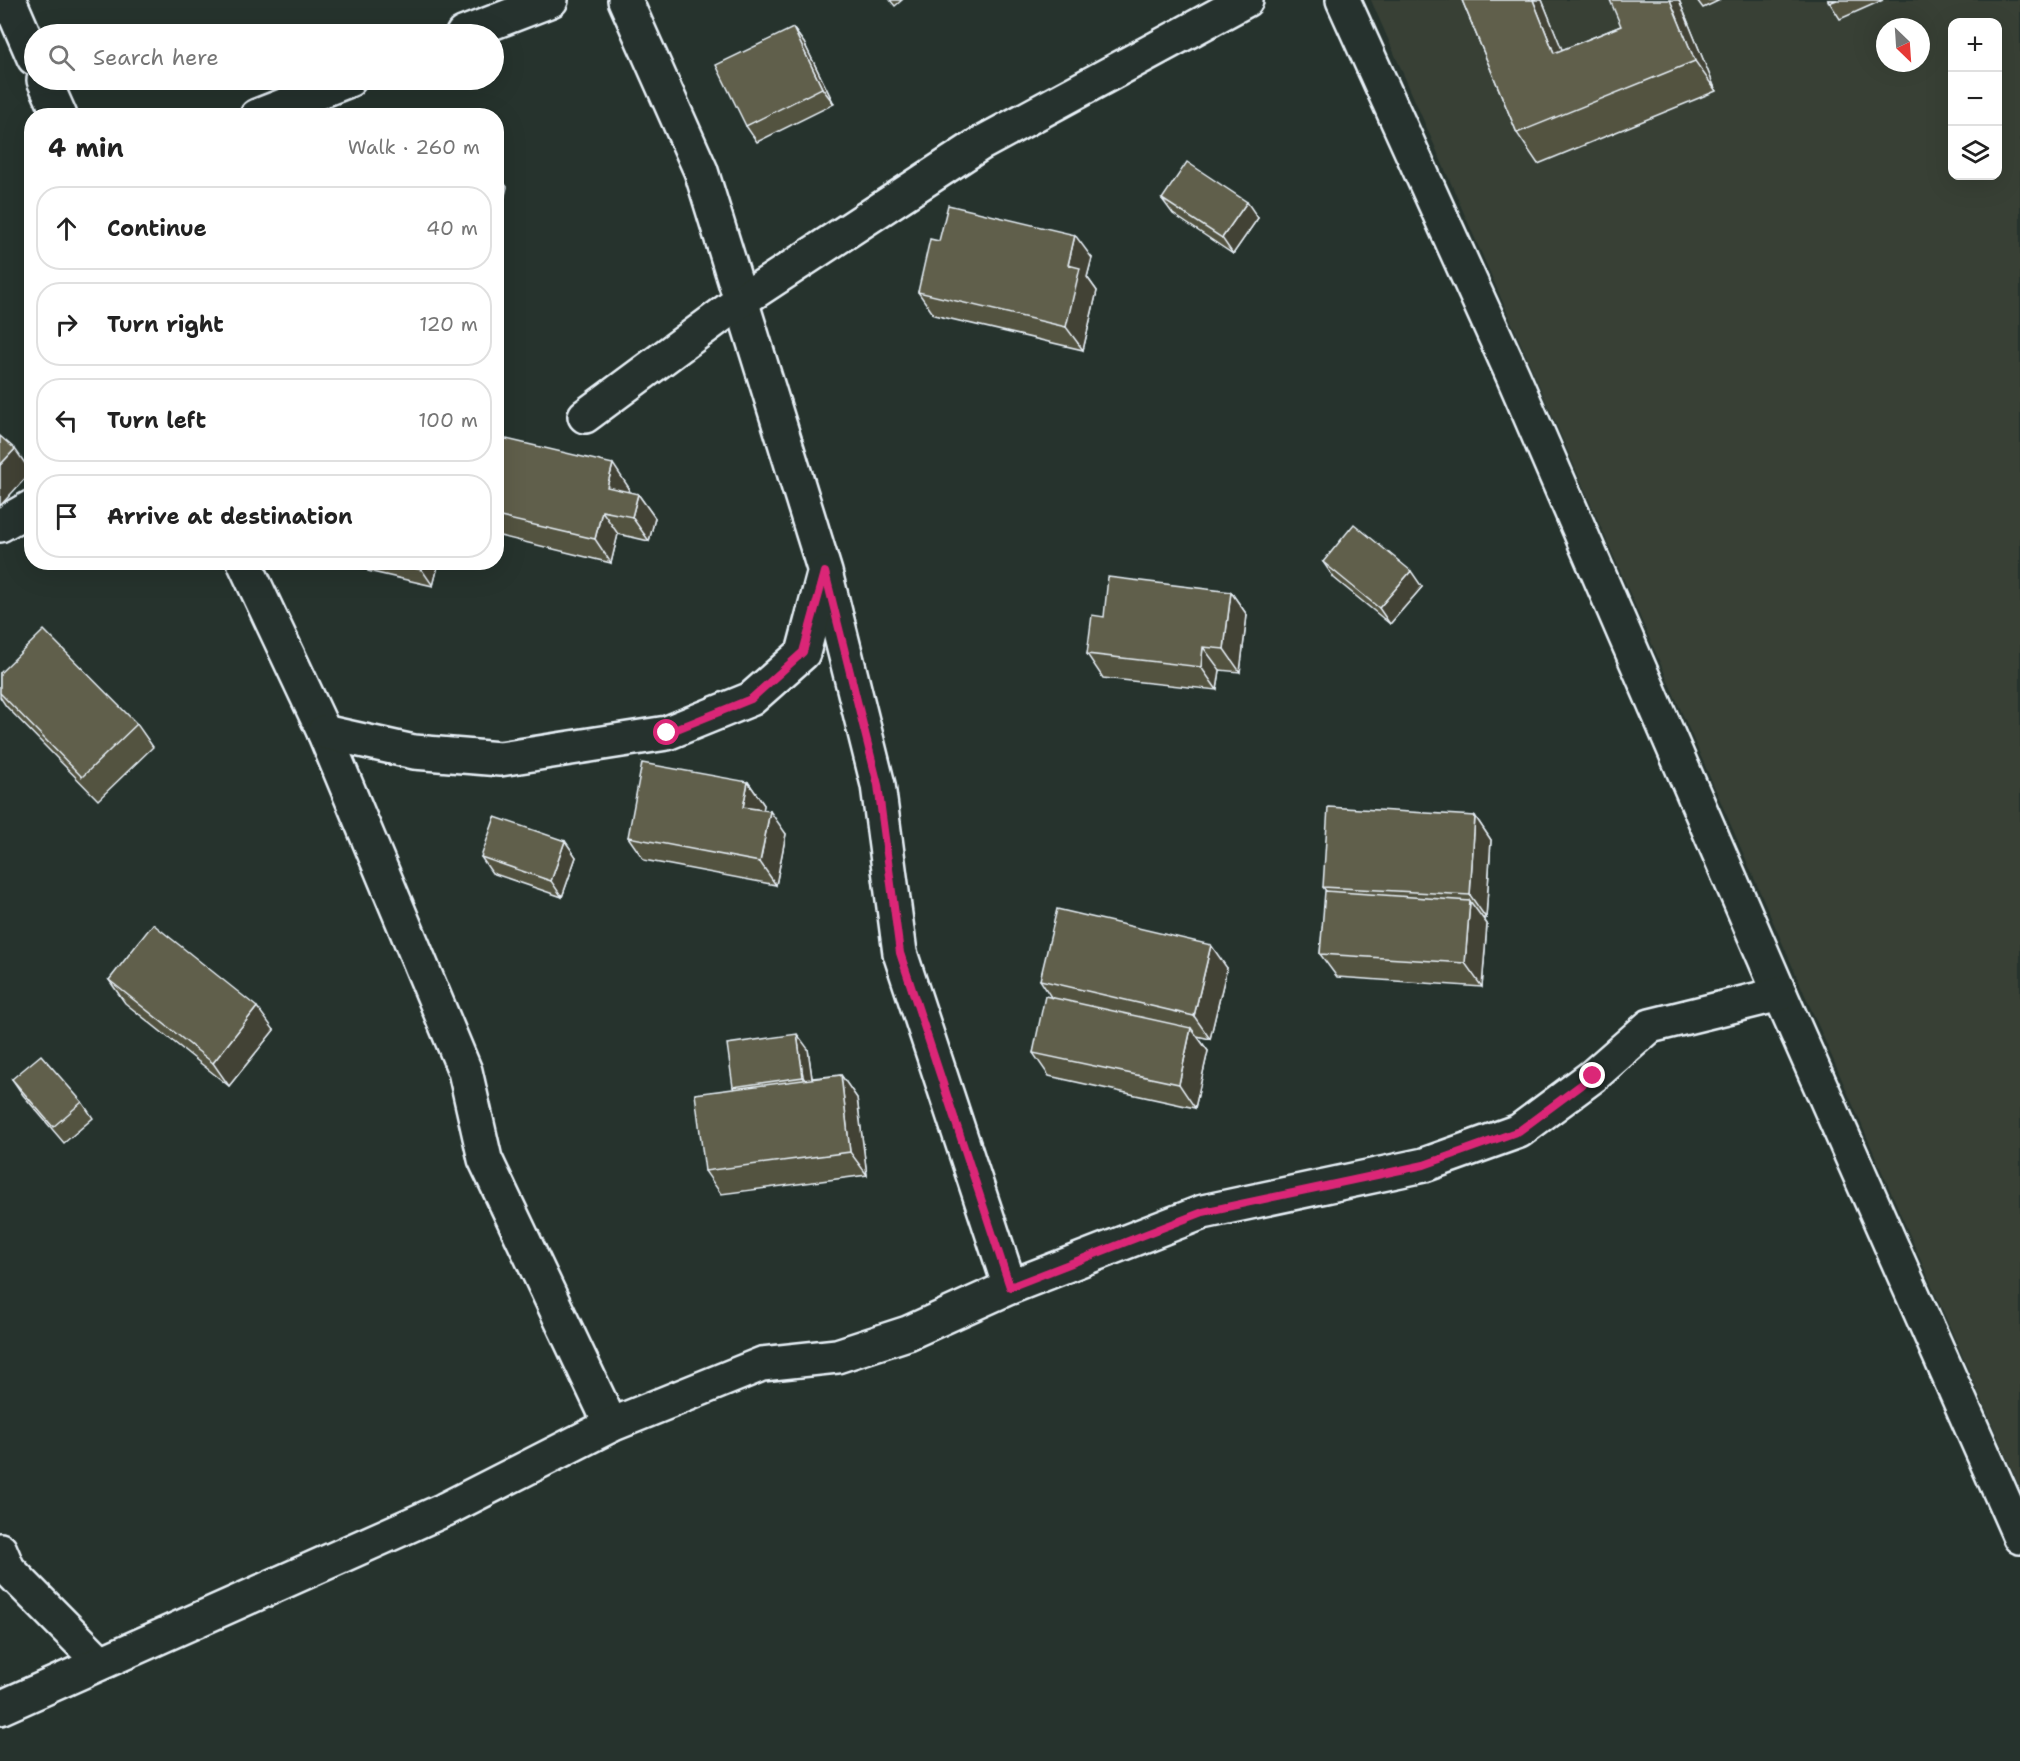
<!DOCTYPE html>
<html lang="en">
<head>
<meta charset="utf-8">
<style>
	:root { --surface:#fff; --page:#f6f6f6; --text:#222; --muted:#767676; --line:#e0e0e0 }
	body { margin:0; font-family:"Shantell Sans",sans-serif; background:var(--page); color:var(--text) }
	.controls { position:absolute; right:18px; top:18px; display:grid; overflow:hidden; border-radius:12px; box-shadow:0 6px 24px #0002 }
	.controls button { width:54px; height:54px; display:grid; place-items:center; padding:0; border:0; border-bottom:2px solid var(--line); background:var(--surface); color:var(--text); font:30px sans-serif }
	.compass { position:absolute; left:1876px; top:18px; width:54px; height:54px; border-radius:50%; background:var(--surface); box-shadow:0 6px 24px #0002; rotate:155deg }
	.stop { position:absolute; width:18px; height:18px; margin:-14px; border:4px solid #db2777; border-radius:50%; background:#fff }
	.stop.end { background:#db2777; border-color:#fff; box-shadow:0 2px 6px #0008 }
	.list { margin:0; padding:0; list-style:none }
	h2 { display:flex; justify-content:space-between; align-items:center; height:78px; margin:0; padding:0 24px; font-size:26px }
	h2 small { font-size:20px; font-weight:400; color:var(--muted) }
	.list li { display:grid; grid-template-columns:39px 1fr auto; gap:18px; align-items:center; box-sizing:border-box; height:84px; margin:0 12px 12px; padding:0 12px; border:2px solid var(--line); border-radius:24px }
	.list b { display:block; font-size:22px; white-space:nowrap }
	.list em { font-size:20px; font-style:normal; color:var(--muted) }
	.icon { flex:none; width:33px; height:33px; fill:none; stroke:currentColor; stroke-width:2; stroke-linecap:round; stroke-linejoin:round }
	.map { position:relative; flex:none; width:2020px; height:1761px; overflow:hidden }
	.search { position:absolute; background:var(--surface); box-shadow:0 6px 24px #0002; left:24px; top:24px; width:480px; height:66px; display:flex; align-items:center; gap:15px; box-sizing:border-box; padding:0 21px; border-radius:33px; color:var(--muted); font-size:22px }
	.panel { position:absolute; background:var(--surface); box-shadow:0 6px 24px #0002; left:24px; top:108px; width:480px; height:462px; border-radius:24px }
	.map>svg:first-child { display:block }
	.built { fill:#374036; fill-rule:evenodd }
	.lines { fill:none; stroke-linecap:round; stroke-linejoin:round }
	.minor-casing { stroke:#e8f1f8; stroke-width:38 }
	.minor { stroke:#26332d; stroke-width:33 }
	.wall { fill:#535240; stroke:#e8f1f8; stroke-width:1.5 }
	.shaded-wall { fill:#434234; stroke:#e8f1f8; stroke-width:1.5 }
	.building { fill:#605f4b; stroke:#e8f1f8; stroke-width:1.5 }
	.route { stroke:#db2777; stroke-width:8 }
</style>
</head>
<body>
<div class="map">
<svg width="2020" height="1761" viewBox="0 0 2020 1761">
	<rect width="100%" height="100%" fill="#26332d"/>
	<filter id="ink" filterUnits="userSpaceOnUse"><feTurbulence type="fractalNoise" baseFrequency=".0167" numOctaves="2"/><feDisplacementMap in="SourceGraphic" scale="12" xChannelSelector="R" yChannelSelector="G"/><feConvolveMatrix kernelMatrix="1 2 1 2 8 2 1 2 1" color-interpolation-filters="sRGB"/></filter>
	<g filter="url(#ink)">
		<path class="built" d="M1371,0h649v1489v-1zM1952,22h46v154h-46zM1885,27h36v36h-36z"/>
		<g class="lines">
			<defs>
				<g id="minor">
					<path d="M9,0l25,58"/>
					<path d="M625,0l76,171 124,401 53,213 22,168 110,334"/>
					<path d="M1343,0l170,376 267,618 240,543"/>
					<path d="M463,34l88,-34"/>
					<path d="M44,80l16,36"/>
					<path d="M257,116l92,-36"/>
					<path d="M585,416l154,-114 241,-158 266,-144"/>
					<path d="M0,525l32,-18"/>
					<path d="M244,562l80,170 141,339 20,88 126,266"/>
					<path d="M324,732l90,20 86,7 167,-26 84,-34 52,-46 21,-79"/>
					<path d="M0,1550l8,19 92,93"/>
					<path d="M0,1708l444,-198 167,-85 151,-61 75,-8 71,-23 102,-46 193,-75 221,-47 95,-34 74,-55 57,-50 130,-32"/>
				</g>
			</defs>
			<use href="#minor" class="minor-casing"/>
			<use href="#minor" class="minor"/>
		</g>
		<g class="wall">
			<path d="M890,0h12l-7,6z"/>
			<path d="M1462,0h80l20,50 59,-24 58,-26 37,91 -178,73 -21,-31z"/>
			<path d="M1697,0h23l-17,8z"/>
			<path d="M1828,0h55l-43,19z"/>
			<path d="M793,28l11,15 30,61 -77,38 -11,-16z"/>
			<path d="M1162,199l96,19 -25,36 -60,-40z"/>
			<path d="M939,241l153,17 -5,19 10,14 -14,59 -149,-35 -16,-23z"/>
			<path d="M496,462l133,26 -1,4 10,2 17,24 -6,23 -31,-7 -7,29 -111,-27 -4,-5z"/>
			<path d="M362,562h77l-6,24 -65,-15z"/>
			<path d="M1323,562l99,25 -32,37 -56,-46z"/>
			<path d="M1231,592l16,23 -7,57 -20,-2 -3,20 -114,-12 -16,-24 17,-37z"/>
			<path d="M0,673l137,51 16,23 -55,53 -92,-94 -6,-9z"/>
			<path d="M748,782l16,23 -1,5 23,24 -10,51 -132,-25 -16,-23z"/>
			<path d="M1475,816l16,24 -5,78h-3l4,6 -5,63 -145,-10 -17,-23 6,-63 -3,-4z"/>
			<path d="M565,841l11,16 -14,40 -70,-24 -11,-16z"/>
			<path d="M1227,968l-17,71 -13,-3 11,15 -13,57 -146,-32 -16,-23 18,-56 -11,-17z"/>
			<path d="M109,980l165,50 -45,56 -104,-83z"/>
			<path d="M808,1049l4,29 29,-3 16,23 10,77 -146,19 -16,-23 29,-82 -1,-2z"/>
			<path d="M12,1079l70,23 11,16 -29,25 -41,-48z"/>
		</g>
		<g class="shaded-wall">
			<path d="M1533,0h9l34,84 -22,-31z"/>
			<path d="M1670,0h9l37,91 -21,-30z"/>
			<path d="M793,28l11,15 30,61 -12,-16z"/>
			<path d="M496,172l11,15 -11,46z"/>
			<path d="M1247,202l11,16 -25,36 -11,-16z"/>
			<path d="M1075,235l17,23 -5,19 10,14 -14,59 -17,-23 2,-62z"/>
			<path d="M15,449l16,23 -31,34v-41z"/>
			<path d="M613,464l16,24 -5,22 -17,-23z"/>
			<path d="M638,494l17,24 -6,23 -17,-24z"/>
			<path d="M602,511l16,23 -7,29 -16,-24z"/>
			<path d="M424,562h15l-6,24 -11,-16z"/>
			<path d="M1411,571l11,16 -32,37 -11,-16z"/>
			<path d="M1231,592l16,23 -7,57 -16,-23z"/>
			<path d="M1203,647l17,23 -3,20 -16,-23z"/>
			<path d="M748,782l16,23 -4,25 -17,-23z"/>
			<path d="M770,811l16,23 -10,51 -16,-23z"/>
			<path d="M1475,816l16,24 -5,78 -16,-23z"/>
			<path d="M565,841l11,16 -14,40 -11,-16z"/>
			<path d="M1470,901l17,23 -5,63 -17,-24z"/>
			<path d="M1211,945l16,23 -17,71 -16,-23z"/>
			<path d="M257,1007l17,23 -45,56 -16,-23z"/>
			<path d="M1191,1028l17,23 -13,57 -16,-24z"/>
			<path d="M797,1034l11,15 6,44 -11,-16z"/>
			<path d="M841,1075l16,23 10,77 -17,-23z"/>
		</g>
		<g class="building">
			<path d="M1462,0h71l21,53 67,-27 -11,-26h60l25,61 -178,72z"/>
			<path d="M1828,0h9l-8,3z"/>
			<path d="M793,28l29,60 -76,38 -30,-61z"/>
			<path d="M364,110l29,6h-30z"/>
			<path d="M1187,162l60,40 -25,36 -60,-39z"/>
			<path d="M948,205l127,30 -7,30 12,3 -14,59 -148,-35 12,-53 9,2z"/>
			<path d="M0,436l15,13 -15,16z"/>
			<path d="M502,438l111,26 -6,23 31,7 -6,23 -30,-6 -7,28 -99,-23v-54z"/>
			<path d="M1354,524l57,47 -32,37 -56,-46z"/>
			<path d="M390,562h34l-2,8z"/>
			<path d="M1108,577l123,15 -7,57 -21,-2 -2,20 -114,-13 5,-39 12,2z"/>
			<path d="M44,630l93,94 -55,53 -82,-84v-20z"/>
			<path d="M642,763l106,19 -5,25 27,4 -10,51 -132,-25z"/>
			<path d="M1328,807l147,9 -5,79 -147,-8z"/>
			<path d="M495,817l70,24 -14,40 -70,-24z"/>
			<path d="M1325,891l145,10 -5,62 -145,-9z"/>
			<path d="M1057,909l154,36 -17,71 -154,-36z"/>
			<path d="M153,924l104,83 -44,56 -104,-83z"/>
			<path d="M1045,996l146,32 -12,56 -146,-31z"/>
			<path d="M797,1034l6,43 -70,10 -6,-43z"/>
			<path d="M41,1055l41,47 -29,25 -41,-48z"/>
			<path d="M841,1075l9,77 -145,19 -10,-77z"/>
		</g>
	</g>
	<g class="lines" filter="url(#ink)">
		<path class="route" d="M667,733l84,-34 52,-47 22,-80 53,213 22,168 110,334 193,-75 221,-47 95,-34 74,-55"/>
	</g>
</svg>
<div class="controls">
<button>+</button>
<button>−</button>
<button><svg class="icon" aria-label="layers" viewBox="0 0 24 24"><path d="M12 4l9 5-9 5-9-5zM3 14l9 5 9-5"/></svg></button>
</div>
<svg class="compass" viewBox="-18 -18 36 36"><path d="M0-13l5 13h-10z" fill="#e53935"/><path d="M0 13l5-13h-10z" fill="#767676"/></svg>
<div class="stop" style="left:667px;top:733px"></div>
<div class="stop end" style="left:1593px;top:1076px"></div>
<div class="search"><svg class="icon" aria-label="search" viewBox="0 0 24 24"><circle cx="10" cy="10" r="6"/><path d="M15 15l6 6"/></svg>Search here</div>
<section class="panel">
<h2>4 min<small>Walk · 260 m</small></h2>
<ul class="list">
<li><svg class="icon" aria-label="ahead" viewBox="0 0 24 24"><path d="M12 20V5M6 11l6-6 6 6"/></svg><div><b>Continue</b></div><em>40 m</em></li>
<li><svg class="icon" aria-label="right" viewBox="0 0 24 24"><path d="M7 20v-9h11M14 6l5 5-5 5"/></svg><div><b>Turn right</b></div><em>120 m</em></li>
<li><svg class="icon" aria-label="left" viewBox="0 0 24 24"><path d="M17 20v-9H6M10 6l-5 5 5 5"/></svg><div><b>Turn left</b></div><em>100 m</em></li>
<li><svg class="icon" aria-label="arrive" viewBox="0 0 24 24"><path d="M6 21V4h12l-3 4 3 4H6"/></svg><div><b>Arrive at destination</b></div></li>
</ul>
</section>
</div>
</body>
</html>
